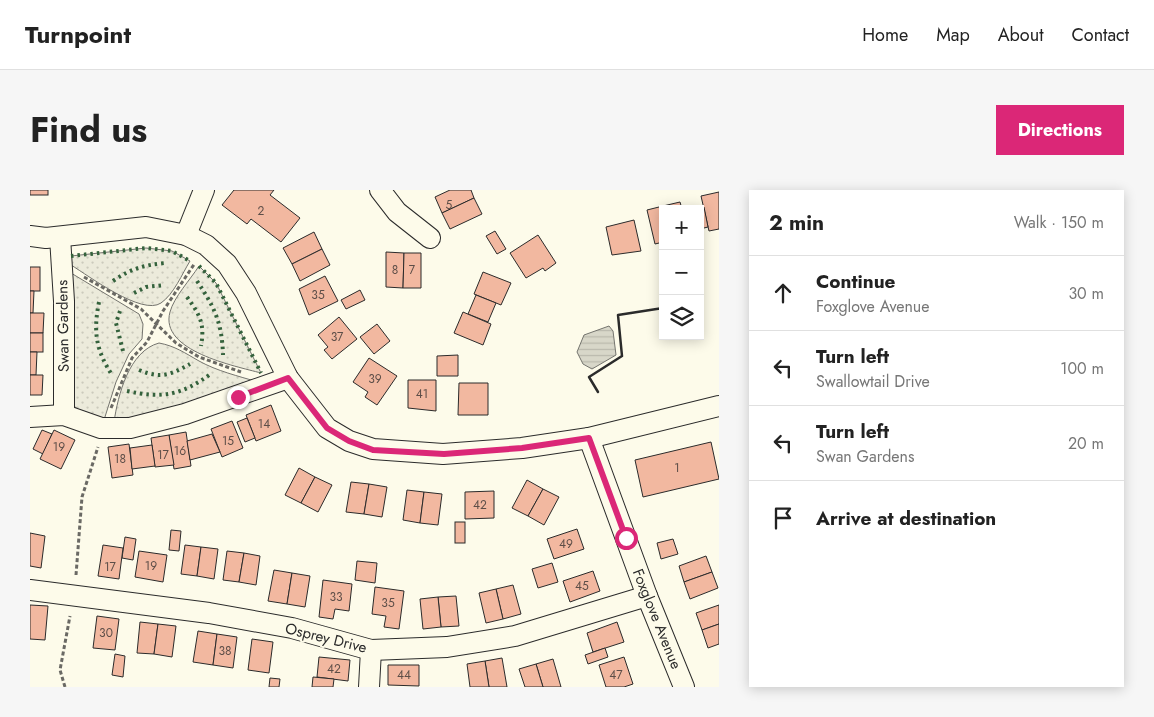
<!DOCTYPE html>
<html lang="en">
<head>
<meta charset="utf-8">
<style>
	:root { --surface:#fff; --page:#f6f6f6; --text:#222; --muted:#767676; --line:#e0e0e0; --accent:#db2777 }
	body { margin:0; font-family:Jost,sans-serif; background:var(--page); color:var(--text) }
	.controls { position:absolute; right:15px; top:15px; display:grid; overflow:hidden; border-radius:0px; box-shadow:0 2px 12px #0003 }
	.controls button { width:45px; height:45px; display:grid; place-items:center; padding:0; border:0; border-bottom:1px solid var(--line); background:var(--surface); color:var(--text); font:25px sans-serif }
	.stop { position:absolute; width:15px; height:15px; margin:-11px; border:4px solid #db2777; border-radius:50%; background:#fff }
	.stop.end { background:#db2777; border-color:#fff; box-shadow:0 1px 5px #0008 }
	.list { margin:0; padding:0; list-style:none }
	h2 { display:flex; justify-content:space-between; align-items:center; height:65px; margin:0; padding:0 20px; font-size:21px }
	h2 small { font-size:16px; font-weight:400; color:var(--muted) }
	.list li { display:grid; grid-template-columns:32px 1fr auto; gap:15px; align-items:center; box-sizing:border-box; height:75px; padding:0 20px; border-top:1px solid var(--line) }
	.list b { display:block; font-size:19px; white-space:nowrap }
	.list p { margin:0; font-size:16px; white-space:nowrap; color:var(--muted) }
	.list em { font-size:16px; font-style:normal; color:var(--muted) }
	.icon { flex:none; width:28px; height:28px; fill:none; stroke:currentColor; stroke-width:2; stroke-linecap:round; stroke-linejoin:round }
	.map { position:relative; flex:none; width:689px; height:497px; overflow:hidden; border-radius:0px }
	header { display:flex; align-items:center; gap:30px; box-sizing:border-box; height:70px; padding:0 25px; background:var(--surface); border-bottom:1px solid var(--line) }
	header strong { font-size:24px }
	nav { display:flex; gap:28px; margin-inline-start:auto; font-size:18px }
	.intro { display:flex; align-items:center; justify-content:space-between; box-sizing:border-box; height:120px; padding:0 30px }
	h1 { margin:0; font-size:35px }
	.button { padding:12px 22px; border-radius:0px; background:var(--accent); color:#fff; font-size:18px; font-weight:700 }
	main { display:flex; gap:30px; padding:0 30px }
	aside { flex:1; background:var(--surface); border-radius:0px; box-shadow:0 2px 12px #0003 }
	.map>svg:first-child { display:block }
	.green { fill:url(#green-dots); stroke:#74746e }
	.water { fill:url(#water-rules); stroke:#74746e }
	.building { fill:#f2b8a0; stroke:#2b2b2b }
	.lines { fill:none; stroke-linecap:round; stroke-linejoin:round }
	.street-casing { stroke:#2b2b2b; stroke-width:22 }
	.path { stroke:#6a6964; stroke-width:3; stroke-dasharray:4 2.5; stroke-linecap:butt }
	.street { stroke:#fdfbea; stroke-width:20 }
	.hedge { stroke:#34623c; stroke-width:4; stroke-dasharray:2.5 4; stroke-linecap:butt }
	.wall { stroke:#2b2b2b; stroke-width:2.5 }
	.route { stroke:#db2777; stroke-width:6 }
	.labels { text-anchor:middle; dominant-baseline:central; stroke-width:4; stroke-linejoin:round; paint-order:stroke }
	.number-label { font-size:12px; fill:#5d4e48 }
	.street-label { font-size:15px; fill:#2b2b2b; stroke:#fdfbea }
</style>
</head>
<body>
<header>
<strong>Turnpoint</strong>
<nav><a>Home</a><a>Map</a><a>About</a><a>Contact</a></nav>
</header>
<div class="intro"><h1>Find us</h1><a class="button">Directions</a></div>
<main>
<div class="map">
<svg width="689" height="497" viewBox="0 0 689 497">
	<defs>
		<pattern id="green-dots" width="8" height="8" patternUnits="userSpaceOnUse" patternTransform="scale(1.25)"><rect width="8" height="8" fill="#ecebdb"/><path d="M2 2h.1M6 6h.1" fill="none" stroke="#cbcabc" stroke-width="1.8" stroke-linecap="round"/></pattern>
		<pattern id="water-rules" width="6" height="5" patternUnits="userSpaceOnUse" patternTransform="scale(1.25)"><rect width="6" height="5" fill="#d8d7c9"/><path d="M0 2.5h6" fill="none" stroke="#bab9ad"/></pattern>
	</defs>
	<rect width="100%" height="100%" fill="#fdfbea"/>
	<g class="green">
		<path d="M116,58l26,3 18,10c-8,13 -16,33 -29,42 -19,13 -72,-27 -90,-38v-9z"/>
		<path d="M169,76l17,17 45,90c-26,-7 -102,-22 -91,-61 4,-15 20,-32 29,-46z"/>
		<path d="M41,83l68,41 4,10 -1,15 -13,15 -13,28 -12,38 -17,-3 -13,-11z"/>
		<path d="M129,153c16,3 26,10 40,18 18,10 39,15 59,21l-74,26 -70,14c4,-27 15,-71 45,-79z"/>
	</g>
	<path class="water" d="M579,136l4,5 3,24 -24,14 -9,-5 -6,-12 7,-17z"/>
	<g class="building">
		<rect x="0" y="0" width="18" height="5"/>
		<path d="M204,0h40l-4,5 30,23 -19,24 -30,-23 -4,5 -25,-19z"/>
		<path d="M420,0h21l3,8 -32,15 -7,-16z"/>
		<path d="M689,2v37l-10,2 -8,-35z"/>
		<path d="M444,8l8,16 -32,15 -8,-16z"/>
		<path d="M650,12l2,7h-18l-1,-3z"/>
		<path d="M633,16v36l-8,2 -8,-34z"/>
		<path d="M674,17l4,20 -8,2v-20h-5z"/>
		<path d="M604,30l7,31 -29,4 -6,-28z"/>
		<path d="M465,41l11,18 -9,5 -11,-18z"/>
		<path d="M284,42l8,17 -30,15 -9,-16z"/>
		<path d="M508,45l18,28 -11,8 -2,-3 -17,10 -16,-25z"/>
		<path d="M292,59l8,16 -30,16 -8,-17z"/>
		<path d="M356,62l18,1 -1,35 -17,-1z"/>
		<path d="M374,63h17v35h-18z"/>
		<rect x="0" y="77" width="10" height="24"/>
		<path d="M453,82l28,11 -10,22 -27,-11z"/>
		<path d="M295,86l13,25 -29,14 -10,-26z"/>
		<path d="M330,100l5,10 -19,9 -5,-9z"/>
		<path d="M0,101h4l-1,22h-3z"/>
		<path d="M446,105l20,8 -8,19 -20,-8z"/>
		<path d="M433,122l28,12 -8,21 -29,-12z"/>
		<path d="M0,123h14l-1,20h-13z"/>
		<path d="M309,127l18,22 -25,20 -8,-9 4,-3 -10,-12z"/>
		<path d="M347,134l13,17 -16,13 -14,-17z"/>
		<rect x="0" y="143" width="13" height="19"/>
		<path d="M0,162h7l-1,23h-6z"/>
		<path d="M428,165v21h-21v-20z"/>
		<path d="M339,168l28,18 -20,29 -12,-8 3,-5 -15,-10z"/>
		<path d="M0,185h13l-1,20h-12z"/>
		<path d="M378,190h28v31l-28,-3z"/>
		<path d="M429,193h29v32h-30z"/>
		<path d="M241,215l10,26 -25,10 -10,-26z"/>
		<path d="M217,228l8,20 -10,4 -8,-20z"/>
		<path d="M202,231l11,27 -21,9 -11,-28z"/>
		<path d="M12,240l10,4 -9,20 -10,-5z"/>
		<path d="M24,240l21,10 -14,29 -21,-10z"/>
		<path d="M156,242l5,34 -17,3 -5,-34z"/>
		<path d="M182,244l8,18 -30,8 -3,-19z"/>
		<path d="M139,245l5,30 -19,2 -4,-29z"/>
		<path d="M681,252l8,37 -76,18 -8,-37z"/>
		<path d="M99,254l4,31 -21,3 -4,-31z"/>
		<path d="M122,255l3,21 -23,3 -2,-21z"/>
		<path d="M269,278l16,9 -14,26 -16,-8z"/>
		<path d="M285,287l17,8 -14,27 -17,-9z"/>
		<path d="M497,290l16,9 -15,27 -16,-8z"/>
		<path d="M321,292l18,2 -5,30 -18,-2z"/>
		<path d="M339,294l18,3 -5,30 -18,-3z"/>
		<path d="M513,299l16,8 -15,28 -16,-9z"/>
		<path d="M377,300l17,2 -4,31 -17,-3z"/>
		<path d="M464,301v27l-29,1v-27z"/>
		<path d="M394,302l18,2 -4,31 -18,-2z"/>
		<rect x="425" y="332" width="10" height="21"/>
		<path d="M547,339l7,20 -30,10 -7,-20z"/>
		<path d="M141,340l10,1 -2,20 -10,-1z"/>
		<path d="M0,343l15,3 -4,32 -11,-2z"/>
		<path d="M95,347l11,2 -3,21 -11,-2z"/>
		<path d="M643,349l5,15 -17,5 -4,-16z"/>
		<path d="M73,355l20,3 -4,31 -21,-3z"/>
		<path d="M155,355l16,2 -4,29 -16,-2z"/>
		<path d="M171,357l17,2 -4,30 -17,-3z"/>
		<path d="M109,361l28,4 -4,27 -28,-5z"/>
		<path d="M197,361l17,2 -5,29 -16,-2z"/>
		<path d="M214,363l16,3 -4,29 -17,-3z"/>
		<path d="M676,366l6,16 -28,10 -5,-16z"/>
		<path d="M327,371l20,2 -2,20 -20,-3z"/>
		<path d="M522,373l6,19 -20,6 -6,-19z"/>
		<path d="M244,380l18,3 -5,31 -19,-3z"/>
		<path d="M563,381l7,20 -30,11 -7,-21z"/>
		<path d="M682,382l6,16 -28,11 -6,-17z"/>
		<path d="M262,383l18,3 -5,31 -18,-3z"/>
		<path d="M293,390l29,4 -3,27 -14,-2 -2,10 -14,-2z"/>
		<path d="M483,395l8,29 -18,5 -7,-30z"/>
		<path d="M345,397l29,4 -5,38 -15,-2 2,-11 -14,-2z"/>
		<path d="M466,399l7,30 -17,4 -7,-30z"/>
		<path d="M426,406l3,30 -18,1 -3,-30z"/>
		<path d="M408,407l3,30 -18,2 -3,-30z"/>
		<path d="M0,415l18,1 -3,34 -15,-1z"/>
		<path d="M689,415v19l-17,6 -6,-17z"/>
		<path d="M67,426l22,3 -4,31 -22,-2z"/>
		<path d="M110,432l18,2 -4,30 -17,-1z"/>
		<path d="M587,432l7,20 -31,10 -6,-19z"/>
		<path d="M128,434l18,2 -4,31 -18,-3z"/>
		<path d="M689,434v20l-11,4 -6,-18z"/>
		<path d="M168,441l19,3 -4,31 -20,-3z"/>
		<path d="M187,444l20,3 -4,31 -20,-3z"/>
		<path d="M222,449l21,3 -4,31 -21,-3z"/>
		<path d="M575,458l3,9 -20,7 -3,-9z"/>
		<path d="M85,464l10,2 -2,21 -11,-2z"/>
		<path d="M289,467l31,3 -2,21 -31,-4z"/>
		<path d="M594,467l9,27 -9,3h-18l-7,-22z"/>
		<path d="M472,468l5,29h-18l-4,-26z"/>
		<path d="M523,469l8,28h-18l-7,-23z"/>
		<path d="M455,471l4,26h-19l-3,-23z"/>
		<path d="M506,474l7,23h-18l-6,-18z"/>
		<path d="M358,475h31v21l-31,-1z"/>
		<path d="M283,487l21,2 -1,8h-21z"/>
		<path d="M240,488l10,1 -1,8h-10z"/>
	</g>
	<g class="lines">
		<defs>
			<g id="street">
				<path d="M350,0l17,22 33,26"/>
				<path d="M156,45l18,-45"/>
				<path d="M0,46l16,2 100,-11 40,8 20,10 21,19 19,29 42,85 39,50 22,13 24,8 70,5 79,-6 67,-10 130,-32"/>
				<path d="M30,47l4,64v114"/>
				<path d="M0,227l34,-2 37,13h29l55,-14 103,-36"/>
				<path d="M559,248l58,158 37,91"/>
				<path d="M0,400l179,23 83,15 79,22 76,-3 68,-11 132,-40"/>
				<path d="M339,497l2,-37"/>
			</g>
		</defs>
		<use href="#street" class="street-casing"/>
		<g class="path">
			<path d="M54,87l57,32 35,34 23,14 42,15"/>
			<path d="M81,218l21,-50 15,-16 16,-31 32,-48"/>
			<path d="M46,385l6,-78 16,-50"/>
			<path d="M35,497l-5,-17 10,-54"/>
		</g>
		<use href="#street" class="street"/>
		<g class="hedge">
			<path d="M41,66l75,-8 26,3 18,10"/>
			<path d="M169,76l17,17 45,90"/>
			<path d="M83,91c17,-12 31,-16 52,-18"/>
			<path d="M167,91c18,27 25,42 26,74"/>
			<path d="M104,103l12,-6 19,-2"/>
			<path d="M157,107c13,18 18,27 14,49"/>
			<path d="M69,112c-6,30 -3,48 13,73"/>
			<path d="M90,121l-4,12 7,28"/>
			<path d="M109,180c22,9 31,5 51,-6"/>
			<path d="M97,201c36,8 55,4 85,-18"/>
		</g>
		<path class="wall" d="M568,202l-9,-15 33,-21 -4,-41 45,-7"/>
	</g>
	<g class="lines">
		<path class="route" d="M208,207l50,-19 39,50 22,13 24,9 71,4 78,-6 67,-10 37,100"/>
	</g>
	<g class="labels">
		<g class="number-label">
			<text x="419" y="15">5</text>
			<text x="231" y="21">2</text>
			<text x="365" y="80">8</text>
			<text x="382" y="80">7</text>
			<text x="288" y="105">35</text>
			<text x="307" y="147">37</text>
			<text x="345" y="189">39</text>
			<text x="392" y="204">41</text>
			<text x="234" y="234">14</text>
			<text x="198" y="251">15</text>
			<text x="29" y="257">19</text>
			<text x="150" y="261">16</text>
			<text x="133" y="265">17</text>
			<text x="90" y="269">18</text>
			<text x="647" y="278">1</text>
			<text x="450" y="315">42</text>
			<text x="536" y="354">49</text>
			<text x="121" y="376">19</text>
			<text x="80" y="377">17</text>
			<text x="552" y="396">45</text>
			<text x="306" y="407">33</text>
			<text x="358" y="413">35</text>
			<text x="76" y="443">30</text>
			<text x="195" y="461">38</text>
			<text x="304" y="479">42</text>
			<text x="374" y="485">44</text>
			<text x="586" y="485">47</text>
		</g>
		<g class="street-label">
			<text transform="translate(33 136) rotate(-91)">Swan Gardens</text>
			<text transform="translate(627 429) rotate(68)">Foxglove Avenue</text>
			<text transform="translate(296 448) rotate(14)">Osprey Drive</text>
		</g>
	</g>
</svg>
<div class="controls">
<button>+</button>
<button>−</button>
<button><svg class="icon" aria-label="layers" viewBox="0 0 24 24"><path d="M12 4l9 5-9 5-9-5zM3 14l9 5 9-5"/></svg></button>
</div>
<div class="stop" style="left:596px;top:348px"></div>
<div class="stop end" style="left:208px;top:207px"></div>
</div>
<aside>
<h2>2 min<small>Walk · 150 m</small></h2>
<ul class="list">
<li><svg class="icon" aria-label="ahead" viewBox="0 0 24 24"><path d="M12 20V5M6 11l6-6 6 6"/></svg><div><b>Continue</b><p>Foxglove Avenue</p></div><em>30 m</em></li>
<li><svg class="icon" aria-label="left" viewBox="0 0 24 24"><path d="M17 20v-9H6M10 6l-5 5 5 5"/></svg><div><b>Turn left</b><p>Swallowtail Drive</p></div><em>100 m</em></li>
<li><svg class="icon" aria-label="left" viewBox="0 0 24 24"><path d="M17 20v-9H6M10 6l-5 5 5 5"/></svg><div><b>Turn left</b><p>Swan Gardens</p></div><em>20 m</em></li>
<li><svg class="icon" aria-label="arrive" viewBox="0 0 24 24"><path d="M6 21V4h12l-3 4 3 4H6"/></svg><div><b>Arrive at destination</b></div></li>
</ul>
</aside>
</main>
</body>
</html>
